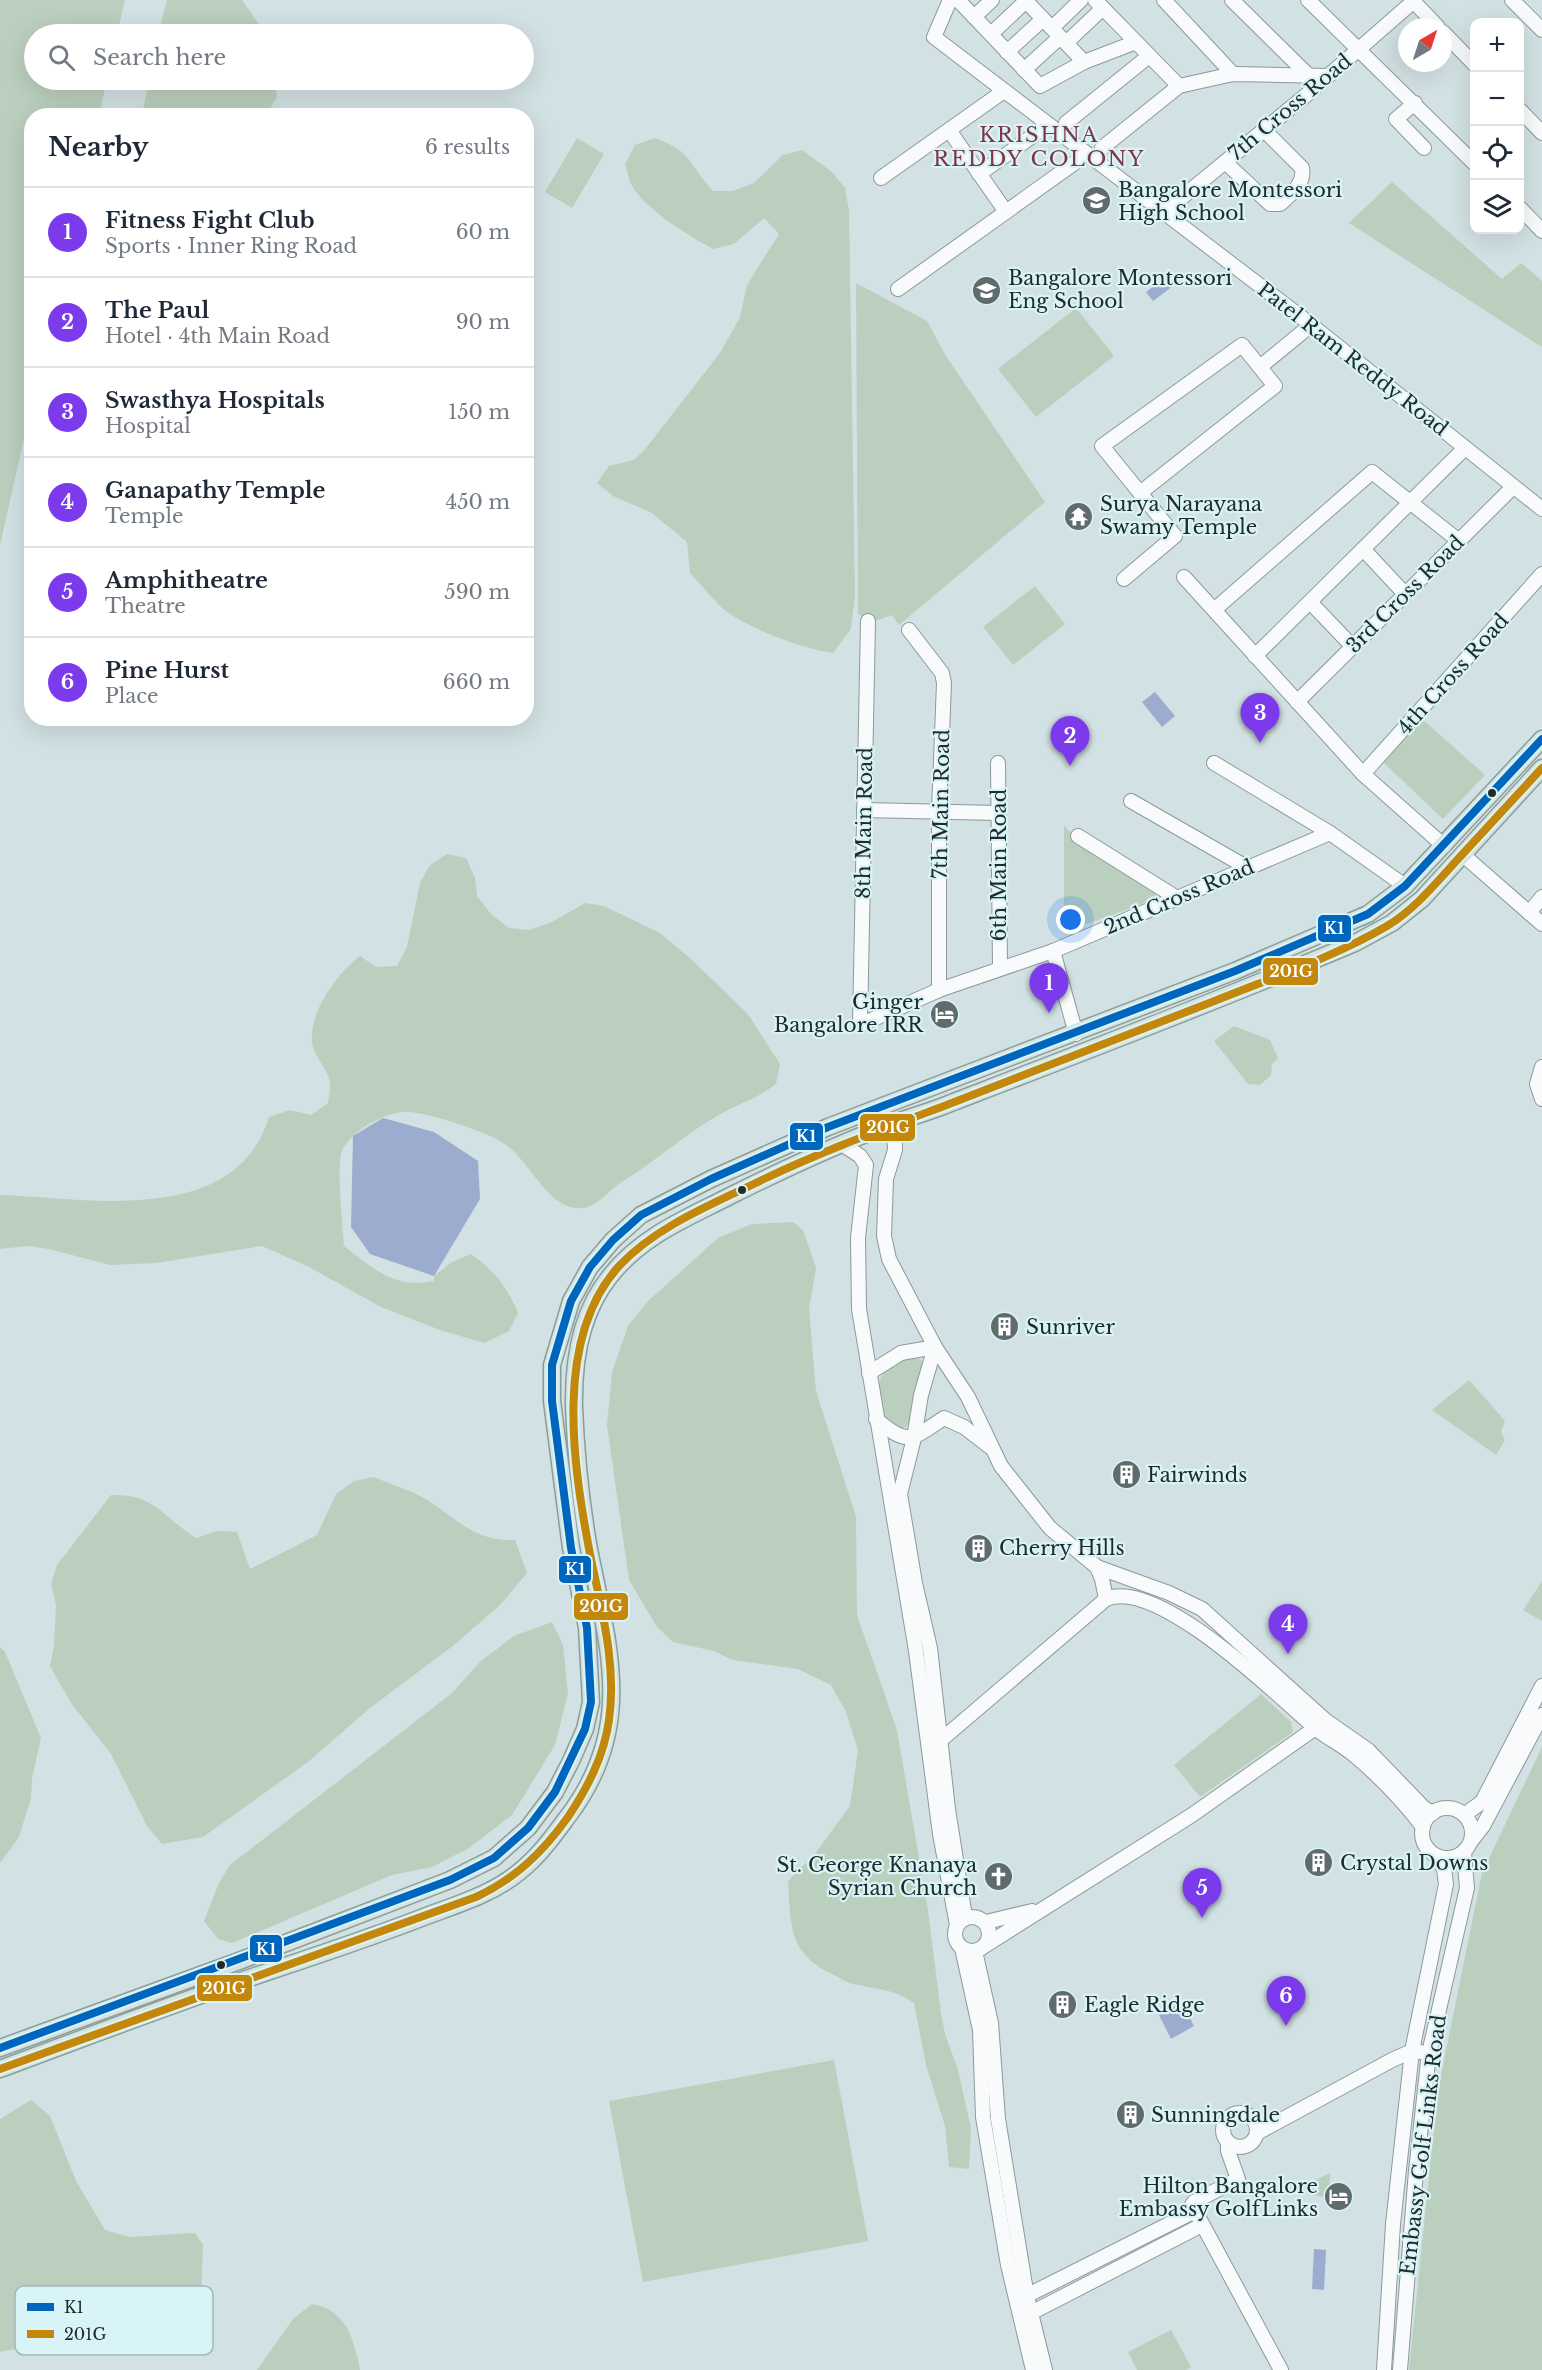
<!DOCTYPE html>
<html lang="en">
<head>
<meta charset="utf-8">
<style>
	:root { --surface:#fff; --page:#f2f2f3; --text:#1f2937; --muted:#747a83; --line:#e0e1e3; --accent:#7c3aed }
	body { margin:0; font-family:"Libre Baskerville",serif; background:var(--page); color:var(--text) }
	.controls { position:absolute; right:18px; top:18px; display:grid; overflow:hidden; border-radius:12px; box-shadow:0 6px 24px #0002 }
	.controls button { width:54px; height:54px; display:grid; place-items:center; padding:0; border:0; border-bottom:2px solid var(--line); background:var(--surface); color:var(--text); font:30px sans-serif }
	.compass { position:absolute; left:1398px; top:18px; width:54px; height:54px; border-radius:50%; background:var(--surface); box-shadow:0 6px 24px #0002; rotate:39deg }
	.you { position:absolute; left:1071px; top:920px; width:21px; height:21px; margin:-15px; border:4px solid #fff; border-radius:50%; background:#1a73e8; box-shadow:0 0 0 9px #1a73e833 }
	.badge { display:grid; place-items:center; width:39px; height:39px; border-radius:50%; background:var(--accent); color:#fff; font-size:20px; font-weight:700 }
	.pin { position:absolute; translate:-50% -50px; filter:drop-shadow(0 2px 3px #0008) }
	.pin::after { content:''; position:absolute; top:32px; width:21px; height:18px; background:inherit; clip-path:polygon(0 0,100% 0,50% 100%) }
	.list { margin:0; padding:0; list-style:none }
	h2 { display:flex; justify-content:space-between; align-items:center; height:78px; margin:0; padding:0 24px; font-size:26px }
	h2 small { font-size:20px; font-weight:400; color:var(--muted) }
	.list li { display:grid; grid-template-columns:39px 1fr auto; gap:18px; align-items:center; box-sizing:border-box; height:90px; padding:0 24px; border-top:2px solid var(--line) }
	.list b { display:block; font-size:22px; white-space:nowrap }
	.list p { margin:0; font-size:20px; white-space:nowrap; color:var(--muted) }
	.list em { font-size:20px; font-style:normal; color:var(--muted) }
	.icon { flex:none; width:33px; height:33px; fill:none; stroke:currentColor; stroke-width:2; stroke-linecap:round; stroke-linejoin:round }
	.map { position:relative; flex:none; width:1542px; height:2370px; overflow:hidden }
	.search { position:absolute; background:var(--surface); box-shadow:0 6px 24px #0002; left:24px; top:24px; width:510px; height:66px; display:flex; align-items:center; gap:15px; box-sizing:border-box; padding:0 21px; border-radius:33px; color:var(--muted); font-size:22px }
	.panel { position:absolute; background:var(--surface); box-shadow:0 6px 24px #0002; left:24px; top:108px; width:510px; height:618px; border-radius:24px }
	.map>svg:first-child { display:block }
	.green { fill:#bbcfbe }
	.water { fill:#9baccf }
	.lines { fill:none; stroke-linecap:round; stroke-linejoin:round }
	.minor-casing { stroke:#8d999a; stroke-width:16 }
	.major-casing { stroke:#889e9a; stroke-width:19 }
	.minor { stroke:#f8fafb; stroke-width:14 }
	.major { stroke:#d8e3e0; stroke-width:16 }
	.bus-1-casing { stroke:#d9f4f7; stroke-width:12 }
	.bus-2-casing { stroke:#d9f4f7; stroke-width:12 }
	.bus-1 { stroke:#0065bd; stroke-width:8 }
	.bus-2 { stroke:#c2870b; stroke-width:8 }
	.bus-dot { fill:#212b2c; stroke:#d9f4f7; stroke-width:2 }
	.labels { text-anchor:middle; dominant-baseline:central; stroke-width:4.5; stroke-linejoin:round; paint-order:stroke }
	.street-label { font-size:20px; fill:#212b2c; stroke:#d9f4f7 }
	.poi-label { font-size:20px; fill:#212b2c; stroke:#d9f4f7; text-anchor:start }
	.neighbourhood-label { font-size:21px; letter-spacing:1.5px; fill:#7f3746; stroke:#d9f4f7 }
	.key { fill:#d9f4f7; stroke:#a2b8ba; stroke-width:1.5 }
	.key-label { font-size:16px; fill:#212b2c }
	.line-badge { stroke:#d9f4f7; stroke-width:2 }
	.badge-label { font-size:16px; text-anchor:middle; font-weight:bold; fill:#fff }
</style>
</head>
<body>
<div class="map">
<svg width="1542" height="2370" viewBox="0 0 1542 2370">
	<rect width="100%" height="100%" fill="#d2e1e3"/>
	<g class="green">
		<path d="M0,0h125l-8,34h-83v46h73l-8,35 -67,1 -1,292 -31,137z"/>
		<path d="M167,0h75l16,23 2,11h-102z"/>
		<path d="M149,80h125l3,17 -11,18h-124z"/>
		<path d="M577,138l27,16 -32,54 -27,-16z"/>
		<path d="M655,138c40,15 32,25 58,53h20l21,-8 29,-28 19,-5 30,22 13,16 4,23 6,384 -4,34 -18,24c-30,-4 -94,-27 -115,-49 -10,-10 -18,-21 -28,-31l-3,-31 -35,-29 -39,-17 -16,-13 12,-17 25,-6 12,-12 74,-95 20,-36 7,-32 32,-51 -15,-16 -30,26 -21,5c-25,-14 -66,-38 -81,-63 -3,-6 -5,-15 -7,-22l10,-19z"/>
		<path d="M1392,182l110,97 19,-16 21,18v66l-193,-124z"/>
		<path d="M856,283l71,38 19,35 99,146 -146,123 -7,-10 -22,8 -12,-9z"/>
		<path d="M1076,308l38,48 -78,61 -38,-48z"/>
		<path d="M1035,586l30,38 -52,41 -30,-38z"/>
		<path d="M1422,719l63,56 -42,44 -59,-56z"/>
		<path d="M1064,825l11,13 89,58 -100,36z"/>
		<path d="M447,854l19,4 9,20 2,18 14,18 18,14 20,2 21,-7 35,-20 19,3 56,27 30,25 58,56 32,50 -4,20c-19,15 -39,20 -59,32 -33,19 -61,45 -94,65 -12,8 -26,26 -41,27 -34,3 -50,-45 -77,-64 -15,-11 -80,-33 -99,-32 -23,1 -54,18 -64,39 -6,13 1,77 2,95 30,23 50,43 90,35v-5l18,-14 19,-8c24,17 36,33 47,59l-9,18 -25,12 -44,-13 -59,-23 -74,-41 -45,-20 -106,17 -46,2 -61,-16 -21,-3 -28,3v-54c88,3 235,33 269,-78l21,-7 21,5 17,-12c1,-6 2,-13 2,-19 -1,-15 -17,-28 -18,-42 -3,-31 26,-69 48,-86l16,11 21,-1 10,-19 13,-64 10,-18z"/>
		<path d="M1234,1026l36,14 8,18 -6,6 -1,11 -11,10 -12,-1 -34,-43z"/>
		<path d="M793,1222l10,8 13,38 -7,41 7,82 40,126 1,98 40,115 31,181 13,102 4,21 13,36 13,58 -2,41 -20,-2 -4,-41 -19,-61 -12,-62c-21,-14 -33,-13 -56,-18 -9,-1 -18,-7 -26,-11 -44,-21 -41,-49 -44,-93l26,-26 36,-49 8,-56 -12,-38 -15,-27 -33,-16 -66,-9 -18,-9 -41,-9 -16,-15 -28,-47 -22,-155 5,-53 16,-46 19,-24 71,-64 34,-14z"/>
		<path d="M906,1358l14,1 4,5 -13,57 -5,6 -7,3 -17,-15c-4,-33 -9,-42 24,-57z"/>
		<path d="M1469,1380l36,41 -4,11 4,8 -9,15 -64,-45z"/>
		<path d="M374,1477c18,8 39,14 55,24 30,20 48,41 86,39l12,33 -27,32 -46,40 -84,63 -62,54 -105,75 -41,7 -15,-18 -36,-72 -40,-51 -21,-37 4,-19 2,-42 -5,-21 6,-19 54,-70c43,-2 52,22 85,43l21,-7 20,1 13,37 67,-34 19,-41 18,-13z"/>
		<path d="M1542,1581v40l-19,-11z"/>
		<path d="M552,1622l11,23 5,48 -13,52 -43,70 -43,33 -37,19 -40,8 -160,68 -14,-4 -14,-18 15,-38 11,-18 222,-172 29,-32 33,-25z"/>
		<path d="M0,1647l5,5 36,86 -9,40 -1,20 -12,39 -19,26z"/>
		<path d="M1261,1694l30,28 2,10 -93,65 -26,-32z"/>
		<path d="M1542,1747v623h-133l29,-280 44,-217z"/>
		<path d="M834,2060l34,181 -225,41 -34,-181z"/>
		<path d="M31,2100l19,16 26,65 29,49 24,7 66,-4 8,12 -2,55 -25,26 -94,8 -82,18v-233z"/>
		<path d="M1330,2173l-1,24 -20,-2 -5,-10z"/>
		<path d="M312,2304c35,6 42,36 48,66h-103l36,-51z"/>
		<path d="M1171,2330l20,37 -5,3h-49l-9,-18z"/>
	</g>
	<g class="water">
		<path d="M1166,277l7,9 -20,15 -7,-9z"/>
		<path d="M1155,692l20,24 -13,11 -20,-25z"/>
		<path d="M383,1118l51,14 44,29 2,38 -46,77 -64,-22 -19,-27 2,-91z"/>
		<path d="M1182,2002l12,24 -23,13 -12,-24z"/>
		<path d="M1314,2249l12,1 -2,40 -12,-1z"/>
	</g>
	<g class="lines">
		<defs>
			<g id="minor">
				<path d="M950,0l-16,37 371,283 237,189"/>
				<path d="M958,0l82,86 44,-24 52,-20"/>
				<path d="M1025,0l59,62"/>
				<path d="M1095,0l84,86"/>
				<path d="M1164,0l69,74"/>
				<path d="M1232,0l75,74"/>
				<path d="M1308,0l166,163"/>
				<path d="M1512,0l30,30"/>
				<path d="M1413,1l25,26"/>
				<path d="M974,17l18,-17"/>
				<path d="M1052,28l29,-28"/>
				<path d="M1443,32l31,32"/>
				<path d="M991,34l35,-33"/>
				<path d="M1066,43l37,-35"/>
				<path d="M1007,52l36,-33"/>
				<path d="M1024,70l36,-33"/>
				<path d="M1415,103l-19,16 28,29"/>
				<path d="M1520,110l22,23"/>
				<path d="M1066,123l83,-67"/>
				<path d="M949,130l57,82"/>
				<path d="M1102,148l77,-62 54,-12 95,2"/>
				<path d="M1225,162l45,42h10c11,-10 25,-20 22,-36l-38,-38"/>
				<path d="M979,174l69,-49"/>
				<path d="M881,178l123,-87"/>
				<path d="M1520,208l22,23"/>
				<path d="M1163,213l141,-116 111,-97"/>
				<path d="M898,289l189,-135"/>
				<path d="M1260,367l51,-42"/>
				<path d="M1363,549l42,45"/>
				<path d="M1184,577l179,197 81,72"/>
				<path d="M1124,579l51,-43 -73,-90 140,-101 33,41 -135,107"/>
				<path d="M1310,602l43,45"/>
				<path d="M1214,610l158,-138 87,69"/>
				<path d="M868,621l-8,404 79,-35 114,-39 277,-118"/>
				<path d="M909,630l33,43 2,10 -5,128v179"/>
				<path d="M1255,656l210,-208"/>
				<path d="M1297,702l216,-215"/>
				<path d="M998,763l2,205"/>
				<path d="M1214,763l116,70 75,53"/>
				<path d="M1363,774l179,-200"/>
				<path d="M1131,801l117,67"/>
				<path d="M864,810l134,3"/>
				<path d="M1078,836l99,62"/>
				<path d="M1462,854l80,70"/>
				<path d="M1529,913l13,-16"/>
				<path d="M1053,951l23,83"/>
				<path d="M1542,1067l-5,17 5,15"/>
				<path d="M894,1123l1,27 -9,29 -2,57 5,23 46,88 33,50 33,69 49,62 47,39 5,12 4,20"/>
				<path d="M842,1144l18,12 6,9 -8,73 1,71 57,342 24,183 17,91"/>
				<path d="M869,1373l32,-20 34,-6 -14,48 -7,43 -14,56 15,89 15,65 18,161 17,108"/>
				<path d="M876,1419c32,28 36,20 68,-1l20,9 26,20"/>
				<path d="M1097,1567l72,26 33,16 123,111 43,30 56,58 9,5"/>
				<path d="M941,1740l165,-141c51,-22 169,94 207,127 12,11 28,18 41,29 24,20 50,47 69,72"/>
				<circle cx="1447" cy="1833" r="25"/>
				<path d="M1464,1815l18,-13 60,-116"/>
				<path d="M1472,1840l11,-14 59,-111"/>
				<circle cx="972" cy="1934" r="17"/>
				<path d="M986,1922l46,-11"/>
				<path d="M986,1945l206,-130 129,-91"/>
				<path d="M962,1948l18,82 3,87 25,148 25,105"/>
				<path d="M975,1951l16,72 7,96 29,178 18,73"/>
				<circle cx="1240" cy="2130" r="17"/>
				<path d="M1257,2133l135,-73 20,-9 8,1"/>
				<path d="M1228,2143v8l10,28 -44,23 -2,3 89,165"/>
				<path d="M1020,2299l175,-88"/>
				<path d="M1025,2316l177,-91"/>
				<path d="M1384,2370l9,-146 19,-173 34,-167 -2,-15 -9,-14"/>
				<path d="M1400,2370l16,-199 13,-118 38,-165 -3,-36"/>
			</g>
			<g id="major">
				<path d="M0,2048l239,-87 211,-81 44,-22 34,-30 27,-36 16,-31 14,-32 6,-27 -4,-74 -16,-80 -19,-147v-36l19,-64 19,-34 23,-27 28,-25 70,-36 117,-52 407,-156 133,-57 37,-28 137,-147"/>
				<path d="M0,2069c92,-34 183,-69 276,-100 51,-17 102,-34 153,-54 30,-11 65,-22 90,-43 19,-15 33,-34 47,-53 70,-90 43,-169 23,-270 -8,-45 -13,-95 -15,-141 -1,-46 7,-97 37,-133 31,-39 74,-56 117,-78 54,-27 109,-53 166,-74 19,-7 38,-12 57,-20 135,-52 271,-104 404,-160l37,-20 30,-24 120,-131"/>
			</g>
		</defs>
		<use href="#minor" class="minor-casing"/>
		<use href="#major" class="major-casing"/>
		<use href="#minor" class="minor"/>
		<use href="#major" class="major"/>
		<defs>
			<path id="bus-1" d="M0,2048l450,-168 44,-22 34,-30 27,-36 30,-63 6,-27 -4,-74 -16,-80 -19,-147v-36l19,-64 19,-34 23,-27 28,-25 70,-36 117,-52 407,-156 133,-57 37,-28 137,-147"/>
			<path id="bus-2" d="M0,2069l476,-172c39,-18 67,-45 92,-80 20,-30 36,-61 41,-97 8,-56 -8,-112 -19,-166 -17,-89 -37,-217 30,-289 38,-40 95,-62 144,-86 59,-28 119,-50 180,-73 91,-35 182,-70 273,-106 57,-23 117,-43 170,-74 28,-17 49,-43 71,-67 28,-30 56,-61 84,-91"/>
		</defs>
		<use href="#bus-1" class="bus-1-casing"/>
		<use href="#bus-2" class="bus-2-casing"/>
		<use href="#bus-1" class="bus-1"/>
		<use href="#bus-2" class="bus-2"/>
	</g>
	<defs>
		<symbol id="school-disc" viewBox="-11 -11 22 22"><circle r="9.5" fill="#5f6b6c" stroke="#d9f4f7"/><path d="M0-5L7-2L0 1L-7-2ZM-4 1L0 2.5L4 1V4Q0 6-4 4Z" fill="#fff"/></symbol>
		<symbol id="temple-disc" viewBox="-11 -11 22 22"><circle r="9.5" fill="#5f6b6c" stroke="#d9f4f7"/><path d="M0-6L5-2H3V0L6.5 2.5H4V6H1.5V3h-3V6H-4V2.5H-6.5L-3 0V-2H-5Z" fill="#fff"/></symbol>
		<symbol id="hotel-disc" viewBox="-11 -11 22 22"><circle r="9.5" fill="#5f6b6c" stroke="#d9f4f7"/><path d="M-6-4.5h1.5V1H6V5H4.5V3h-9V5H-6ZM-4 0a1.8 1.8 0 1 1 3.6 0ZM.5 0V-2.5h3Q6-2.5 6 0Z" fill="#fff"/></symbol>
		<symbol id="building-disc" viewBox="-11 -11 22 22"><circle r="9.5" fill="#5f6b6c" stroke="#d9f4f7"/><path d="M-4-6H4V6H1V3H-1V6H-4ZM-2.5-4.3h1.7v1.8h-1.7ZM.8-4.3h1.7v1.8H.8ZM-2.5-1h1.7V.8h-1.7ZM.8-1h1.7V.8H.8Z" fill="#fff"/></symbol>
		<symbol id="church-disc" viewBox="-11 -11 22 22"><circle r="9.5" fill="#5f6b6c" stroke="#d9f4f7"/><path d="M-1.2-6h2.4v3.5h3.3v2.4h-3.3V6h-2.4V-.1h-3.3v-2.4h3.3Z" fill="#fff"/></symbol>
	</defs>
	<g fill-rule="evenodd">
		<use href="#school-disc" x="1080" y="184" width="33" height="33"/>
		<use href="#school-disc" x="970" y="274" width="33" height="33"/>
		<use href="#temple-disc" x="1062" y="500" width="33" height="33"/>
		<use href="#hotel-disc" x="928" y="998" width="33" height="33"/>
		<use href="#building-disc" x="988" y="1310" width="33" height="33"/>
		<use href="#building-disc" x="1110" y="1458" width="33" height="33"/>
		<use href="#building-disc" x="962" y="1532" width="33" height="33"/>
		<use href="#building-disc" x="1302" y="1846" width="33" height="33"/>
		<use href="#church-disc" x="982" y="1860" width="33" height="33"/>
		<use href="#building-disc" x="1046" y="1988" width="33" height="33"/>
		<use href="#building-disc" x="1114" y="2098" width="33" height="33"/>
		<use href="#hotel-disc" x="1322" y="2180" width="33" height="33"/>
	</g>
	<g class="bus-dot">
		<circle cx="1492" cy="793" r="5"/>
		<circle cx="742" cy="1190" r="5"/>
		<circle cx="221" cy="1965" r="5"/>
	</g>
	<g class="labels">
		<g class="street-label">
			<text transform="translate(1290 107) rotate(-40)">7th Cross Road</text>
			<text transform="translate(1353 359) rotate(38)">Patel Ram Reddy Road</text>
			<text transform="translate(1405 594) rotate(-45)">3rd Cross Road</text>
			<text transform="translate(1453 674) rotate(-48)">4th Cross Road</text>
			<text transform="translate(941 804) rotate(-89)">7th Main Road</text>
			<text transform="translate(864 823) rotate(-89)">8th Main Road</text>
			<text transform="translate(999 865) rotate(-90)">6th Main Road</text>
			<text transform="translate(1179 897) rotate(-23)">2nd Cross Road</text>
			<text transform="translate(1423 2145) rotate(-83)">Embassy Golf Links Road</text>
		</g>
		<g class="poi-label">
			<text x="1118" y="190">Bangalore Montessori<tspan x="1118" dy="23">High School</tspan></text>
			<text x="1008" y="278">Bangalore Montessori<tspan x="1008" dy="23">Eng School</tspan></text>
			<text x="1100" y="504">Surya Narayana<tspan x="1100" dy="23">Swamy Temple</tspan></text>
			<text x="923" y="1002" text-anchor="end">Ginger<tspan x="923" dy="23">Bangalore IRR</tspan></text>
			<text x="1026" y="1327">Sunriver</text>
			<text x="1147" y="1475">Fairwinds</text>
			<text x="999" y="1548">Cherry Hills</text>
			<text x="1340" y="1863">Crystal Downs</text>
			<text x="977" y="1865" text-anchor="end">St. George Knanaya<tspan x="977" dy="23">Syrian Church</tspan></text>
			<text x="1084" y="2005">Eagle Ridge</text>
			<text x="1151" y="2115">Sunningdale</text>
			<text x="1318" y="2186" text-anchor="end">Hilton Bangalore<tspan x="1318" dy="23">Embassy GolfLinks</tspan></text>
		</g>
		<g class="neighbourhood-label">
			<text x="1039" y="135">KRISHNA<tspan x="1039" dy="24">REDDY COLONY</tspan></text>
		</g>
	</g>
	<rect x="15" y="2286" width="198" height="69" rx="9" class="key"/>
	<rect x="27" y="2303" width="27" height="8" fill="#0065bd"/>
	<rect x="27" y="2330" width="27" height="8" fill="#c2870b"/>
	<g class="key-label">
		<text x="64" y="2313">K1</text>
		<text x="64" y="2340">201G</text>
	</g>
	<g class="line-badge">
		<rect x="1317" y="914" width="35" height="29" rx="6" fill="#0065bd"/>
		<rect x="1262" y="957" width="57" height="29" rx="6" fill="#c2870b"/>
		<rect x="859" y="1113" width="57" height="29" rx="6" fill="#c2870b"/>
		<rect x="789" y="1122" width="35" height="29" rx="6" fill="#0065bd"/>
		<rect x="558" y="1555" width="34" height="29" rx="6" fill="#0065bd"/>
		<rect x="573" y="1592" width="56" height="29" rx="6" fill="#c2870b"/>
		<rect x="249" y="1934" width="34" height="29" rx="6" fill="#0065bd"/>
		<rect x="196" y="1974" width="57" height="28" rx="6" fill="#c2870b"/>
	</g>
	<g class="badge-label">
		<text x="1334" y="934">K1</text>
		<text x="1291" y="977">201G</text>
		<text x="888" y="1133">201G</text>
		<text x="806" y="1142">K1</text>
		<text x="575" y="1575">K1</text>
		<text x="601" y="1612">201G</text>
		<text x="266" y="1955">K1</text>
		<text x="224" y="1994">201G</text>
	</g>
</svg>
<div class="controls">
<button>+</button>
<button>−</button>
<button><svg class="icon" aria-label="locate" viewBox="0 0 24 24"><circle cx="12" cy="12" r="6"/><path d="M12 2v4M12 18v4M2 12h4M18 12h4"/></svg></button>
<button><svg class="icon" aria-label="layers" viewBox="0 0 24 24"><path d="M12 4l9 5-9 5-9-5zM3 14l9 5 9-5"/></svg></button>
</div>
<svg class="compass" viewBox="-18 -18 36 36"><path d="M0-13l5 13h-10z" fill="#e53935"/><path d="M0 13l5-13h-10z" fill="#747a83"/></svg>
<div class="you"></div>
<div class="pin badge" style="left:1049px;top:1013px">1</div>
<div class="pin badge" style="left:1070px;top:766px">2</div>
<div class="pin badge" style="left:1260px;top:743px">3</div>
<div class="pin badge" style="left:1288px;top:1654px">4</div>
<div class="pin badge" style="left:1202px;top:1918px">5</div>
<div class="pin badge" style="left:1286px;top:2026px">6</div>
<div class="search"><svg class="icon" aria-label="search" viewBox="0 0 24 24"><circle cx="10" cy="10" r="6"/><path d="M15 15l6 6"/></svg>Search here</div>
<section class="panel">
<h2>Nearby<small>6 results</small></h2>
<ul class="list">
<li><span class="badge">1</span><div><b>Fitness Fight Club</b><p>Sports · Inner Ring Road</p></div><em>60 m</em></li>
<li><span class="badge">2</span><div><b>The Paul</b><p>Hotel · 4th Main Road</p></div><em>90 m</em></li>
<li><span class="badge">3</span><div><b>Swasthya Hospitals</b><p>Hospital</p></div><em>150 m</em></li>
<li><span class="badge">4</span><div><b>Ganapathy Temple</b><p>Temple</p></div><em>450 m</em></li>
<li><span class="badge">5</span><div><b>Amphitheatre</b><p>Theatre</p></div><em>590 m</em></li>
<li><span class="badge">6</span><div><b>Pine Hurst</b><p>Place</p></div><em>660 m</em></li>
</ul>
</section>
</div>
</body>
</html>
